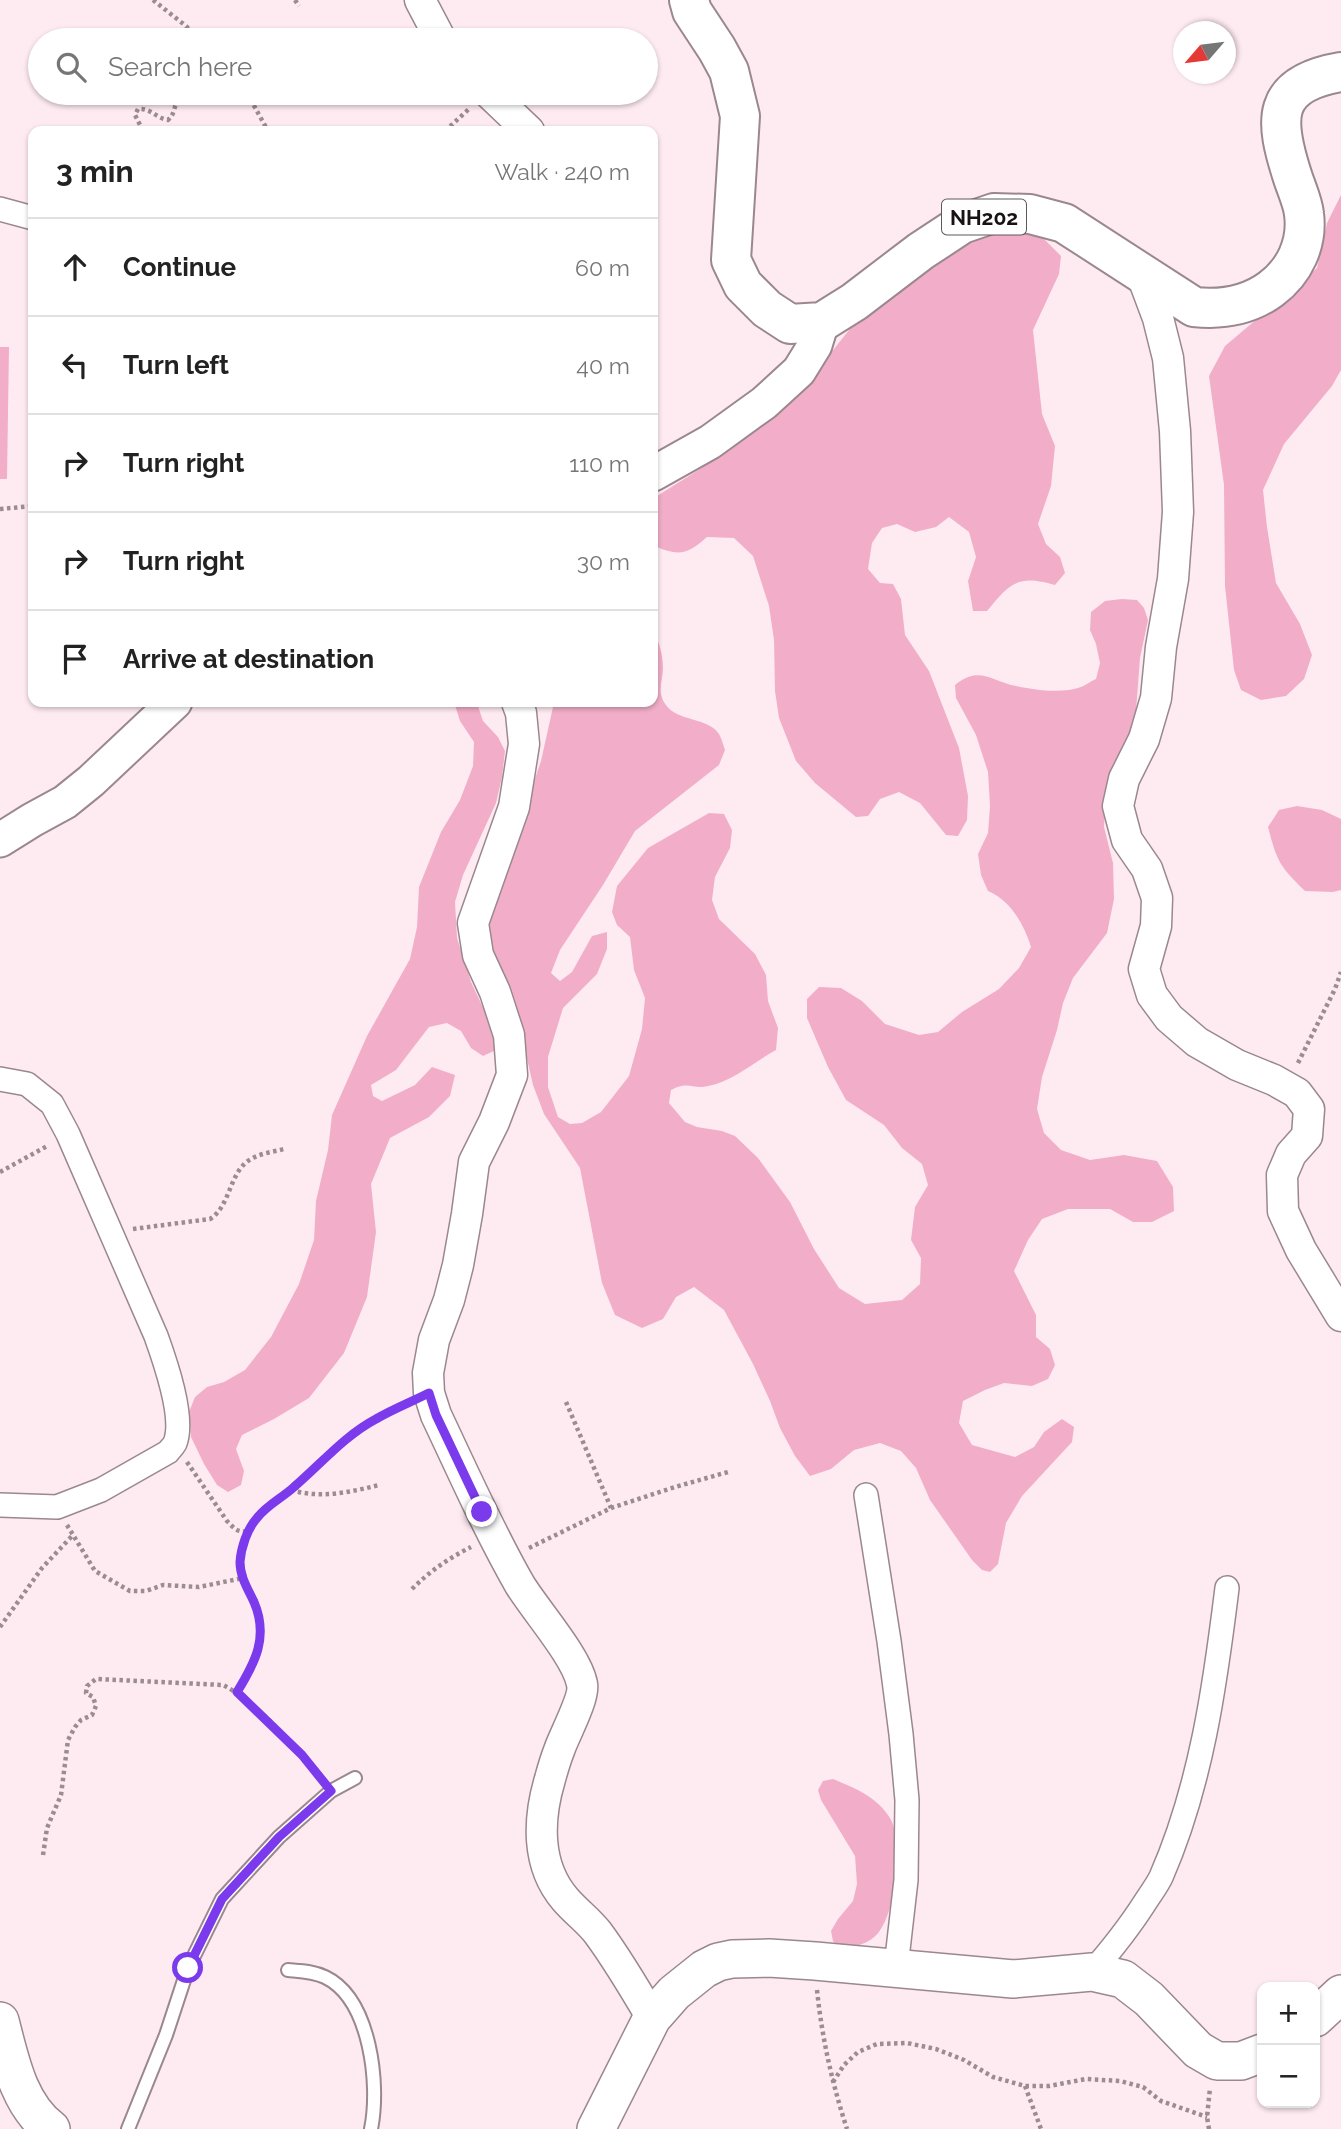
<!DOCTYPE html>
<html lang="en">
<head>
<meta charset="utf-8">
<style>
	:root { --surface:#fff; --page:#f2f2f2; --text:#222; --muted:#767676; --line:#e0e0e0 }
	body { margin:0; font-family:Raleway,sans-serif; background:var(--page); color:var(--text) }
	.controls { position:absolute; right:21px; bottom:21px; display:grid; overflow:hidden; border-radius:14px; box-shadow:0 2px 5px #0004 }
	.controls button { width:63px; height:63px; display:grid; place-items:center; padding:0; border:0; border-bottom:2px solid var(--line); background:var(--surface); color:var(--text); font:35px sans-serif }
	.compass { position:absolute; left:1173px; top:21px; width:63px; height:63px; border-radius:50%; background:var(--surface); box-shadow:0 2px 5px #0004; rotate:242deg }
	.stop { position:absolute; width:21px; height:21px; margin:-16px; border:5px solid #7c3aed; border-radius:50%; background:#fff }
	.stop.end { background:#7c3aed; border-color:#fff; box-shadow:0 2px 7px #0008 }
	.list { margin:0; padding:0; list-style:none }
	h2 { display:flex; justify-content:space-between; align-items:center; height:91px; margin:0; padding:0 28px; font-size:30px }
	h2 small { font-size:23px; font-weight:400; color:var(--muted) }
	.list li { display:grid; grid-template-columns:46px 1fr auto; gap:21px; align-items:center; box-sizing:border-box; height:98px; padding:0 28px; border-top:2px solid var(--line) }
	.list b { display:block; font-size:26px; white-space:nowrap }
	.list em { font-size:23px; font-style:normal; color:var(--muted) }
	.icon { flex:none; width:38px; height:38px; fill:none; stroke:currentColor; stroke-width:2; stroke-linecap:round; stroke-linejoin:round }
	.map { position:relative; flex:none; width:1341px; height:2129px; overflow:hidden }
	.search { position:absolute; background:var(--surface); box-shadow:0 2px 5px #0004; left:28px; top:28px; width:630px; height:77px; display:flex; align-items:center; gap:18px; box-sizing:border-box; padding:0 24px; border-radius:38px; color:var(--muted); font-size:26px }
	.panel { position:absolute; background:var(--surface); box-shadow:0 2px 5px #0004; left:28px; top:126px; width:630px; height:581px; border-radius:14px }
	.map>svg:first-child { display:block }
	.green { fill:#f2aec8 }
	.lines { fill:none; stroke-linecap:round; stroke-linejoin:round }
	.service-casing { stroke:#9a888e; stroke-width:16 }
	.minor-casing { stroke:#9a888e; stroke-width:26 }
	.tertiary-casing { stroke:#9a888e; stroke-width:33 }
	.secondary-casing { stroke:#9a888e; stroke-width:37 }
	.primary-casing { stroke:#9a888e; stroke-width:40 }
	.trunk-casing { stroke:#9a888e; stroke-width:42 }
	.path { stroke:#9a8c91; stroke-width:4.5; stroke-dasharray:3.5 3.5; stroke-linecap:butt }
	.service { stroke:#fff; stroke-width:12 }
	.minor { stroke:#fff; stroke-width:23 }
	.tertiary { stroke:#fff; stroke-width:30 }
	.secondary { stroke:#fff; stroke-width:33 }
	.primary { stroke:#fff; stroke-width:37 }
	.trunk { stroke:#fff; stroke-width:38 }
	.route { stroke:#7c3aed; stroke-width:9 }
	.labels { text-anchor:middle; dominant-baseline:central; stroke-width:7; stroke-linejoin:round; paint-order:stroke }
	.shield { fill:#fefefe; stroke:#5d595a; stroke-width:2 }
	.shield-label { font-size:21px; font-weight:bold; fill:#181214 }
</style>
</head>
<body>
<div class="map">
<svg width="1341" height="2129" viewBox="0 0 1341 2129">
	<rect width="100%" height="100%" fill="#feebf1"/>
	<g class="green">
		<path d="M1341,195v175l-9,16 -48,58 -21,46 4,37 9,56 24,41 12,31 -8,24 -18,17 -25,4 -20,-10 -7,-20 -9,-84 -1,-101 -15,-109 16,-30 92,-78 10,-45z"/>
		<path d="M1022,229l21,9 18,18 -2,18 -26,56 9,84 13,32 -4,40 -13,38 8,20 14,13 5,16 -10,12c-37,-11 -45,-2 -68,26h-14l-5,-30 8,-24 -7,-25 -20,-15 -13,10 -21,5 -18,-8 -15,4 -10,15 -4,26 12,14 13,1 8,15 4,36 24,36 30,77 9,48 -1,24 -9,16 -12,-1 -26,-32 -21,-11 -19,7 -12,17 -12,1 -41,-34 -19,-22 -17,-43 -4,-27 -1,-51 -5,-34 -16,-50 -19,-18 -27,-1c-18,16 -27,20 -50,10 -7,-16 -5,-34 0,-51l43,-27 84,-70 42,-40 31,-39 99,-74 35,-14z"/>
		<path d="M0,347h9l-2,132h-7z"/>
		<path d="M1122,599l15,1 7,8 4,12 -8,38 -4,53 -10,35 -20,51 -2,30 9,36 1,36 -7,34 -34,45 -10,25 -6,27 -15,47 -5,32 7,24 17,17 29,10 34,-5 33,6 16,26 1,24 -22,11h-19l-23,-13h-42l-26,10 -14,21 -14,31 22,44v22l14,12 5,16 -7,14 -16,7 -28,-3 -19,7 -22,11 -4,22 13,22 43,12 19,-10 10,-15 18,-13 12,8 -2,15 -50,54 -16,27 -8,41 -8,8 -8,-2 -10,-10 -42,-60 -14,-32 -15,-17 -21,-8 -26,7 -23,19 -21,7 -15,-20 -15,-28 -10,-27 -17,-37 -29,-54 -30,-23 -18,10 -13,22 -21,9 -27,-13 -13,-32 -22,-115 -36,-54 -11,-29 -15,-66 -29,-80 -2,-20 54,-158 12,-54 4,-5h96l1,-71c5,12 9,23 9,37 0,14 -7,23 3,37 12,17 42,12 53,29 3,5 4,11 6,16l-6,15 -84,66 -32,54 -43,65 -9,23 9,8 12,-9 20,-36 15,-4v17l-10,25 -34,34 -15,49v30l10,30 12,7 12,-1 19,-11 28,-36 13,-47 3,-31 -11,-28 -4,-33 -13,-12 -5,-13 5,-26 31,-38 61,-35 15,1 8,16 -2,18 -15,29 -3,23 7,19 36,35 11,21 2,26 10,27 -2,22c-22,12 -43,31 -68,36 -16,4 -19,-6 -37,4l-2,13 16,19 12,5 25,4 13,5 23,22 32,44 24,47 25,39 26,16 37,-4 18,-16 1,-26 -10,-18 4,-33 13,-22 -6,-21 -20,-16 -18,-23 -38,-25 -18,-33 -21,-49v-19l12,-12 22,1 21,13 23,23 34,11 19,-3 24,-20 37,-23 20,-21 12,-21c-7,-23 -21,-47 -43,-56l-7,-16 -3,-21 10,-21 2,-27 -2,-34 -12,-37 -20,-37 -1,-13c24,-20 36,-4 61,1 19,4 46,8 65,1 5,-2 10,-6 15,-8l4,-16 -4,-19 -6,-14 1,-18 14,-11z"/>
		<path d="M454,702h26l-2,4 5,15 15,16 7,14 -3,26 -6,26 -33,72 -8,27 2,36 14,44 26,55 -1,13 -13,6 -12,-8 -10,-17 -14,-8 -18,4 -33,43 -25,15 2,11 9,5 33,-16 17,-18 23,8 -5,21 -21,21 -39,21 -19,46 5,48 -9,65 -23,56 -35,45 -35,21 -32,16 -6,14 8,22 -3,14 -13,7 -11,-7 -13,-21 -13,-27 -2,-25 6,-15 12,-10 17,-5 21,-12 26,-33 28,-53 15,-44 2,-39 12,-51 4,-35 35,-79 43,-77 7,-32 2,-40 22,-55 19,-32 13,-34 1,-24 -14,-21z"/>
		<path d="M1297,806l25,4 19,9v71l-8,2 -28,-1c-26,-25 -28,-30 -37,-64l11,-17z"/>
		<path d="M833,1779c22,9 44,18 57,39 14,23 6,92 -11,114 -9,12 -25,15 -39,17l-7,-8 -2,-10 7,-12 15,-18 4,-17 -2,-28 -34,-56 -3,-10 5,-9z"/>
	</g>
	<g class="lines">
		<defs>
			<g id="service">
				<path d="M288,1970c12,1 25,1 37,7 46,22 55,109 46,152"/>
				<path d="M128,2129l38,-94 22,-67 34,-69 57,-62 52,-46 24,-13"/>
			</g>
			<g id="minor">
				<path d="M0,209l33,9"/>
				<path d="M0,1079l27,5 25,20 16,30 88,202c9,25 29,82 19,107 -2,4 -5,6 -7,9l-67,38 -44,17 -57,-2"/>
				<path d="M866,1495l23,146 12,93 6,66 -1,80 -10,87"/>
				<path d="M1092,1972c19,-22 36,-43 52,-68 5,-8 12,-17 17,-27 40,-91 54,-191 66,-289"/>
			</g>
			<g id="tertiary">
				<path d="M420,0l21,40"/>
				<path d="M489,93l40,38"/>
				<path d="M1140,270l18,48 10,40 7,73 3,81 -5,67 -12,68 -5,51 -12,41 -20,40 -6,27 9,34 20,29 10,29 -1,28 -12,43 8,26 17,23 28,24 40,23 37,15 23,13 12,16 -2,27 -16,18 -9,21 1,36 18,39 40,66"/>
				<path d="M517,702l4,11 3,31 -10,63 -41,116 5,32 17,37 14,43 3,40 -18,47 -20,40 -7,52 -9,51 -9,35 -15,40 -6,33 1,20 7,22c27,57 53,116 84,170 16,26 57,72 62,99 3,13 -17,50 -22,64 -4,10 -7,20 -10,31 -12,40 -14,86 15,120 10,12 24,22 33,34 20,27 37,56 54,85"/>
			</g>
			<g id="secondary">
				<path d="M653,474l57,-32 54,-39 35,-32 16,-26 7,-23"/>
				<path d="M0,840l32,-20 33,-18 26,-21 84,-79"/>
			</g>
			<g id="primary">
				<path d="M1315,2018l26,-24"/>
				<path d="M0,2021c10,38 18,83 51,108"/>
				<path d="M596,2129l56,-111 22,-25 30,-24 14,-7 14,-3 37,-1 46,3 198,18 79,-7 31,7 26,20 49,51 19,11h24l21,-8"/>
			</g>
			<path id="trunk" d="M689,0l3,11 25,38 12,22 11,45 -9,144 12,25 24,24 23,15 32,-2 32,-20 67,-51 41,-27 32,-11 36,1 34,9 130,84c28,3 54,-1 77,-18 23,-17 37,-45 33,-75 -1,-11 -7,-24 -11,-36 -19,-58 -23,-94 48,-106"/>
		</defs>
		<use href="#service" class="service-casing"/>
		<use href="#minor" class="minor-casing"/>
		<use href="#tertiary" class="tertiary-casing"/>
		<use href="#secondary" class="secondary-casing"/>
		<use href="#primary" class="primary-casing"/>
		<use href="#trunk" class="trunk-casing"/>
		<g class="path">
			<path d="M153,0l33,26 13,14"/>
			<path d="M295,0l4,6"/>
			<path d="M247,93l21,38"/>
			<path d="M143,131l-8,-16 3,-6c13,-1 18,9 30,11 7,-6 5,-12 10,-19 4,-4 10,-6 14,-8"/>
			<path d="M445,131l25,-23"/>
			<path d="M0,509l33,-3"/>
			<path d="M1298,1063l37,-74 6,-17"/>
			<path d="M0,1172l49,-27"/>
			<path d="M133,1229l77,-10c21,-13 19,-48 41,-60 10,-6 22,-7 33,-10"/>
			<path d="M566,1402l45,106"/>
			<path d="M187,1462l40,59c7,7 10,12 21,10"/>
			<path d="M291,1490c29,9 60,2 88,-5"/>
			<path d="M67,1525l28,46 35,20h16l17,-6 36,2 44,-9"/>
			<path d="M529,1548l82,-40 64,-21 53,-15"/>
			<path d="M412,1589c18,-18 37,-31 59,-42"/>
			<path d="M0,1627l42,-59 30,-32"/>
			<path d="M237,1692c18,-29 32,-55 17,-90 -6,-13 -14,-26 -14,-40 1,-15 8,-34 17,-45 11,-12 26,-20 38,-30 19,-17 35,-36 55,-51 16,-14 37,-23 56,-32"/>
			<path d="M43,1855l4,-27 14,-33 7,-55 7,-13 6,-7 11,-5 4,-9 -3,-9 -7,-4 1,-7 9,-7 127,6c34,17 73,62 97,92"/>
			<path d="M817,1990c5,48 15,93 30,139"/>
			<path d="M833,2082l11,-17 14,-13 19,-8 30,-1 29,6 28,11 29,17 32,9h24l37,-7 34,2 23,6 18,14 46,16"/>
			<path d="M1025,2086l16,43"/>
			<path d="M1209,2129l-2,-12 3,-29"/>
		</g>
		<use href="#service" class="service"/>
		<use href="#minor" class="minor"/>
		<use href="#tertiary" class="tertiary"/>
		<use href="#secondary" class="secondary"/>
		<use href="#primary" class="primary"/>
		<use href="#trunk" class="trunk"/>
	</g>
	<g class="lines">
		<path class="route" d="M188,1968l34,-69 57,-62 52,-46 -29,-36 -65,-63c18,-29 32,-55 17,-90 -6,-13 -14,-25 -14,-40 1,-14 7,-33 17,-44 10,-13 25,-20 37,-31 27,-23 50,-51 82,-68 17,-10 35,-17 53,-26l7,22 46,97"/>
	</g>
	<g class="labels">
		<rect class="shield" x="942" y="199.5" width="84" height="35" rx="5"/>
		<g class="shield-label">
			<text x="984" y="217">NH202</text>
		</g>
	</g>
</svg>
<div class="controls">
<button>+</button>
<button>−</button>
</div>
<svg class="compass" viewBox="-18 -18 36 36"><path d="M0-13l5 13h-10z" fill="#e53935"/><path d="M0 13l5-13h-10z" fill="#767676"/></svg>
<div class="stop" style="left:188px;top:1968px"></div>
<div class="stop end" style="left:482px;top:1512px"></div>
<div class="search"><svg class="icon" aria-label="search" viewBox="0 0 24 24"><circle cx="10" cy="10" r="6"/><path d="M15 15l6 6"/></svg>Search here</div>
<section class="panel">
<h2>3 min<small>Walk · 240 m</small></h2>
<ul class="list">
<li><svg class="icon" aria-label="ahead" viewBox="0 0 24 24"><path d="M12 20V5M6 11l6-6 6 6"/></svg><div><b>Continue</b></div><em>60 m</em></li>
<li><svg class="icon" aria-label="left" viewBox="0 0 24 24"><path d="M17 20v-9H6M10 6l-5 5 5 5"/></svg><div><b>Turn left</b></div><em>40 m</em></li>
<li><svg class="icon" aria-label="right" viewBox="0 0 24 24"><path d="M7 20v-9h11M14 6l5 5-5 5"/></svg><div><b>Turn right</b></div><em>110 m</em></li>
<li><svg class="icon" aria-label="right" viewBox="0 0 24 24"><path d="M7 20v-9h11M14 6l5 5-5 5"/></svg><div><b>Turn right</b></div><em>30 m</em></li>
<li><svg class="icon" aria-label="arrive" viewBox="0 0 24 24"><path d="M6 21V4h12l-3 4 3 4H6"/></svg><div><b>Arrive at destination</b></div></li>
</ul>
</section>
</div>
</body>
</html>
